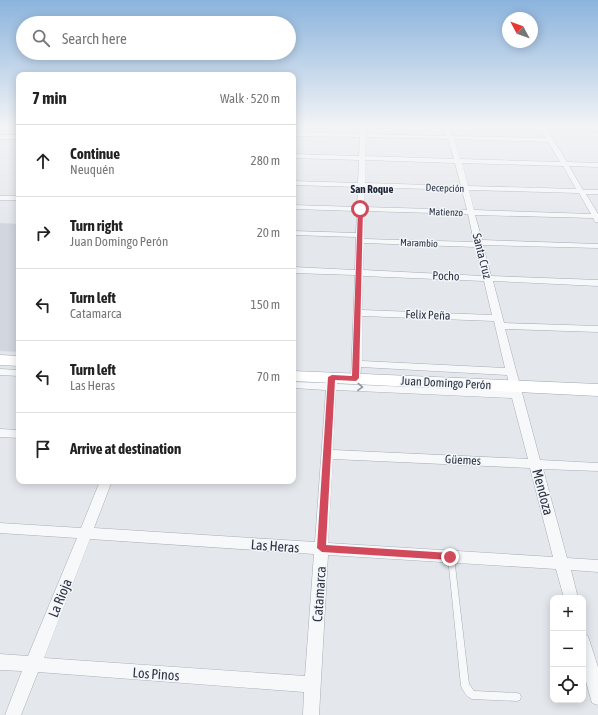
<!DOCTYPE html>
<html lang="en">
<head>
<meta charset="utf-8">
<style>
	:root { --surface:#fff; --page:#f6f6f6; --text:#222; --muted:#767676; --line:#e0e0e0 }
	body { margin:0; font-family:"Asap Condensed",sans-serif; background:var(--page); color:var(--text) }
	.controls { position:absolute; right:12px; bottom:12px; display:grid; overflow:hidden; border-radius:8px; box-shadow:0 2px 10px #0003 }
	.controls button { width:36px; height:36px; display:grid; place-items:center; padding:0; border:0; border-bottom:1px solid var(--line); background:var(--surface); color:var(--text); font:20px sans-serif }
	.compass { position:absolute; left:502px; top:12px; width:36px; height:36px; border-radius:50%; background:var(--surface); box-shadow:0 2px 10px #0003; rotate:311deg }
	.stop { position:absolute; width:12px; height:12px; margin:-9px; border:3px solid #d1495b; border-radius:50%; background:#fff }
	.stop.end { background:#d1495b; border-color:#fff; box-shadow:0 1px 4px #0008 }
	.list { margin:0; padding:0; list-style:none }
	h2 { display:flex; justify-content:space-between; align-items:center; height:52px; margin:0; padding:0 16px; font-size:17px }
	h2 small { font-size:13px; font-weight:400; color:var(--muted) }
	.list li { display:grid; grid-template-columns:26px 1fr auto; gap:12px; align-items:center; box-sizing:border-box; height:72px; padding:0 16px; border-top:1px solid var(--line) }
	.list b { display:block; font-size:15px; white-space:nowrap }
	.list p { margin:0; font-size:13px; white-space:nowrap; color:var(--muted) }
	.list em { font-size:13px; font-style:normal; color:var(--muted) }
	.icon { flex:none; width:22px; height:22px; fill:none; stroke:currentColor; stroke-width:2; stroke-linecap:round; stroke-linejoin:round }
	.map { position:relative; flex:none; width:598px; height:715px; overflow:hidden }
	.search { position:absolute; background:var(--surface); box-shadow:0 2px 10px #0003; left:16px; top:16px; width:280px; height:44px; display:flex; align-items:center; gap:10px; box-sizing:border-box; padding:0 14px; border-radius:22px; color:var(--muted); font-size:15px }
	.panel { position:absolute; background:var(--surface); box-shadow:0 2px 10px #0003; left:16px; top:72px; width:280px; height:412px; border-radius:8px }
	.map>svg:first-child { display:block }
	.built { fill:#d2d6de }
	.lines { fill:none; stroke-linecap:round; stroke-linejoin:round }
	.lane-casing { stroke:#a9aeb7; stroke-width:1 }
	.street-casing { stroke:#a9aeb7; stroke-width:1 }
	.primary-casing { stroke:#a3abb8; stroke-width:1 }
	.lane { fill:#f7f8fa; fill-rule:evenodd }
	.street { fill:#f7f8fa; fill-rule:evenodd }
	.primary { fill:#fff; fill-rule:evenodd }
	.oneway { stroke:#9196a0 }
	.route { fill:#d1495b }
	.labels { text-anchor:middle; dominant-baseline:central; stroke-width:3; stroke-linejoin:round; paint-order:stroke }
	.far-street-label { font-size:10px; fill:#2b3445; stroke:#f4f6f9 }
	.far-neighbourhood-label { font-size:11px; font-weight:bold; fill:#1d2536; stroke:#f4f6f9 }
	.street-label { font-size:12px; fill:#2b3445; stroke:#f4f6f9 }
	.near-street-label { font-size:14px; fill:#2b3445; stroke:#f4f6f9 }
</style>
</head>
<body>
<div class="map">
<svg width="598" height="715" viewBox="0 0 598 715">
	<rect width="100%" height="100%" fill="#e4e7ec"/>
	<path class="built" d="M0,223l19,1v128l-19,-1z"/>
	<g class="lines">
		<defs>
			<path id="lane" d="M451,554l2,1 1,2 15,127 5,7 43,2 3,1 1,3 -1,3 -3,1 -45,-2c-5,-2 -9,-8 -11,-13l-13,-129 1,-2z"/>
			<g id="street">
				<path d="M0,126h7l-7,5z"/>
				<path d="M360,126h6v8l80,2 -3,-10h6l3,10 94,2 -7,-12h6l22,36 31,1v4l-29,-1 14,24h15v4h-12l12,20v8h-3l-2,-4 -118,-3 7,25 116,4v4l-115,-3 8,31 107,4v6l-105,-5 11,42 94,3v6l-93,-3 35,131 58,3v8l-55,-2 24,89 31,2v12l-27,-2 7,28h-14l-8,-29 -228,-14 -9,160h-16l1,-23 -266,-20 -17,43h-16l17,-44 -22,-1v-16l28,2 49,-118 -77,-5v-10l81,5 19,-47h12l-18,47 221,14 11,-152 -33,-2v-6l33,1 1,-6 5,-3 5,3v7l174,7 -4,-16 -146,-8 -1,13 -4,1 -5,-3 4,-103 -62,-2v-6l62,3 1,-33 -63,-2v-4l63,2 1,-22 -64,-2v-4l64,2 1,-20 -65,-2v-4l65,2 1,-23 -66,-2v-4l66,2 1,-19 -67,-1v-4l67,2zM366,137l82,2 6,20 -89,-3zM454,139l94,3 12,20 -100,-3zM365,160l90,3 6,23 -96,-3zM462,163l101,3 13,23 -108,-3zM365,187l97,3 5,20 -103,-3zM469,190l110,3 12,21 -117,-4zM364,211l104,3 6,28 -110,-3zM364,243l112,4 7,29 -120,-6zM363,276l121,5 8,34 -130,-5zM362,316l132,5 11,47 -143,-7zM336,390l176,8 16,61 -195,-9zM333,459l197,9 23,89 -225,-14zM90,539l224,15 -9,122 -261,-18z"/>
				<path d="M591,126h6l1,6z"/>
				<rect x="0" y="135" width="19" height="4"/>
				<rect x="0" y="196" width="19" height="4"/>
				<path d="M0,369l19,1v6l-19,-1z"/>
				<path d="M0,429l19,1v8l-19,-1z"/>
				<path d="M583,634l5,2 10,31v38l-6,-2 -9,-32z"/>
			</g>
			<g id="primary">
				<path d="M0,355l19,1v10l-19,-1z"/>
				<path d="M293,371l305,13v12l-305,-15z"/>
			</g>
		</defs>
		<use href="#lane" class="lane-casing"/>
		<use href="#street" class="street-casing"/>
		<use href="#primary" class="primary-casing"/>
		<use href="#lane" class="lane"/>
		<use href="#street" class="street"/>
		<use href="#primary" class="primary"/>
	</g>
	<defs><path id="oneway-chevron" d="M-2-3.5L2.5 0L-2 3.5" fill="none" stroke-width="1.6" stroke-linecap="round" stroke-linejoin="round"/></defs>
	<use class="oneway" href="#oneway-chevron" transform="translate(360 387) rotate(3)"/>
	<linearGradient id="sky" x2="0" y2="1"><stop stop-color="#8bb4dd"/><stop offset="0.56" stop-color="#f3f4f6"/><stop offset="1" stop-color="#f3f4f6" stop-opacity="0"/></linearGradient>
	<rect width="598" height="226" fill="url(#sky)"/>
	<path class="route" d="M360,208l3,1 -4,169 -3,3 -21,-1 -9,165 124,8 5,4 -5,3 -128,-8 -5,-4 11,-171 4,-2 20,1 6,-167z"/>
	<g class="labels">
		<g class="far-street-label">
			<text transform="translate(445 188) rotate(2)">Decepción</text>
			<text transform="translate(446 212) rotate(2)">Matienzo</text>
			<text transform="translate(419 243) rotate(2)">Marambio</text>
		</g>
		<g class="far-neighbourhood-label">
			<text x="372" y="189">San Roque</text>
		</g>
		<g class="street-label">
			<text transform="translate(482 256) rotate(76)">Santa Cruz</text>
			<text transform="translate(446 276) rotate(2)">Pocho</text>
			<text transform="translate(428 315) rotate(2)">Felix Peña</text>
			<text transform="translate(446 383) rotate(3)">Juan Domingo Perón</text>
			<text transform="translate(463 460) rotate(3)">Güemes</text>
		</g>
		<g class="near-street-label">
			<text transform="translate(543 492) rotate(75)">Mendoza</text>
			<text transform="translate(275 546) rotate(4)">Las Heras</text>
			<text transform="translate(319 594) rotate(-86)">Catamarca</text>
			<text transform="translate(60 598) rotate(-68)">La Rioja</text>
			<text transform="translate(156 674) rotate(4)">Los Pinos</text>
		</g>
	</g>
</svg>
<div class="controls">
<button>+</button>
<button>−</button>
<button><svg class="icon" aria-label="locate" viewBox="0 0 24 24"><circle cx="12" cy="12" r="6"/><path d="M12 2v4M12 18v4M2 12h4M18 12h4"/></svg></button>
</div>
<svg class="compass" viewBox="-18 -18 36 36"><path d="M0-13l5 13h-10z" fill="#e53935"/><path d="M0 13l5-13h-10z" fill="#767676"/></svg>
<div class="stop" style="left:360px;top:209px"></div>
<div class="stop end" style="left:450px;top:557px"></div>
<div class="search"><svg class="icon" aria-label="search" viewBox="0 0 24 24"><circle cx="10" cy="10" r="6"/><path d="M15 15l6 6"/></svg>Search here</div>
<section class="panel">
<h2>7 min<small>Walk · 520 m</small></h2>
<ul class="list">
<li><svg class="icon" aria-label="ahead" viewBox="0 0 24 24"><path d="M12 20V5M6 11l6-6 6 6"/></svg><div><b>Continue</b><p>Neuquén</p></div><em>280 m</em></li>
<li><svg class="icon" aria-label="right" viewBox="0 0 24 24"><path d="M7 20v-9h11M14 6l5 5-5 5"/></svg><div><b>Turn right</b><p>Juan Domingo Perón</p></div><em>20 m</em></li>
<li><svg class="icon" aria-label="left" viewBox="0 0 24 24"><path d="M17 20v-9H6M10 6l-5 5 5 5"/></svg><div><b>Turn left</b><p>Catamarca</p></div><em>150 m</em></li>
<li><svg class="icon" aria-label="left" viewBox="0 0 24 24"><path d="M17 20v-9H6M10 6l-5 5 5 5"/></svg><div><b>Turn left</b><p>Las Heras</p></div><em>70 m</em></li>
<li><svg class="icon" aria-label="arrive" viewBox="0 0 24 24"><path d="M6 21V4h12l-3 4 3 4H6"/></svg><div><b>Arrive at destination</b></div></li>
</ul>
</section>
</div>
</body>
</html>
